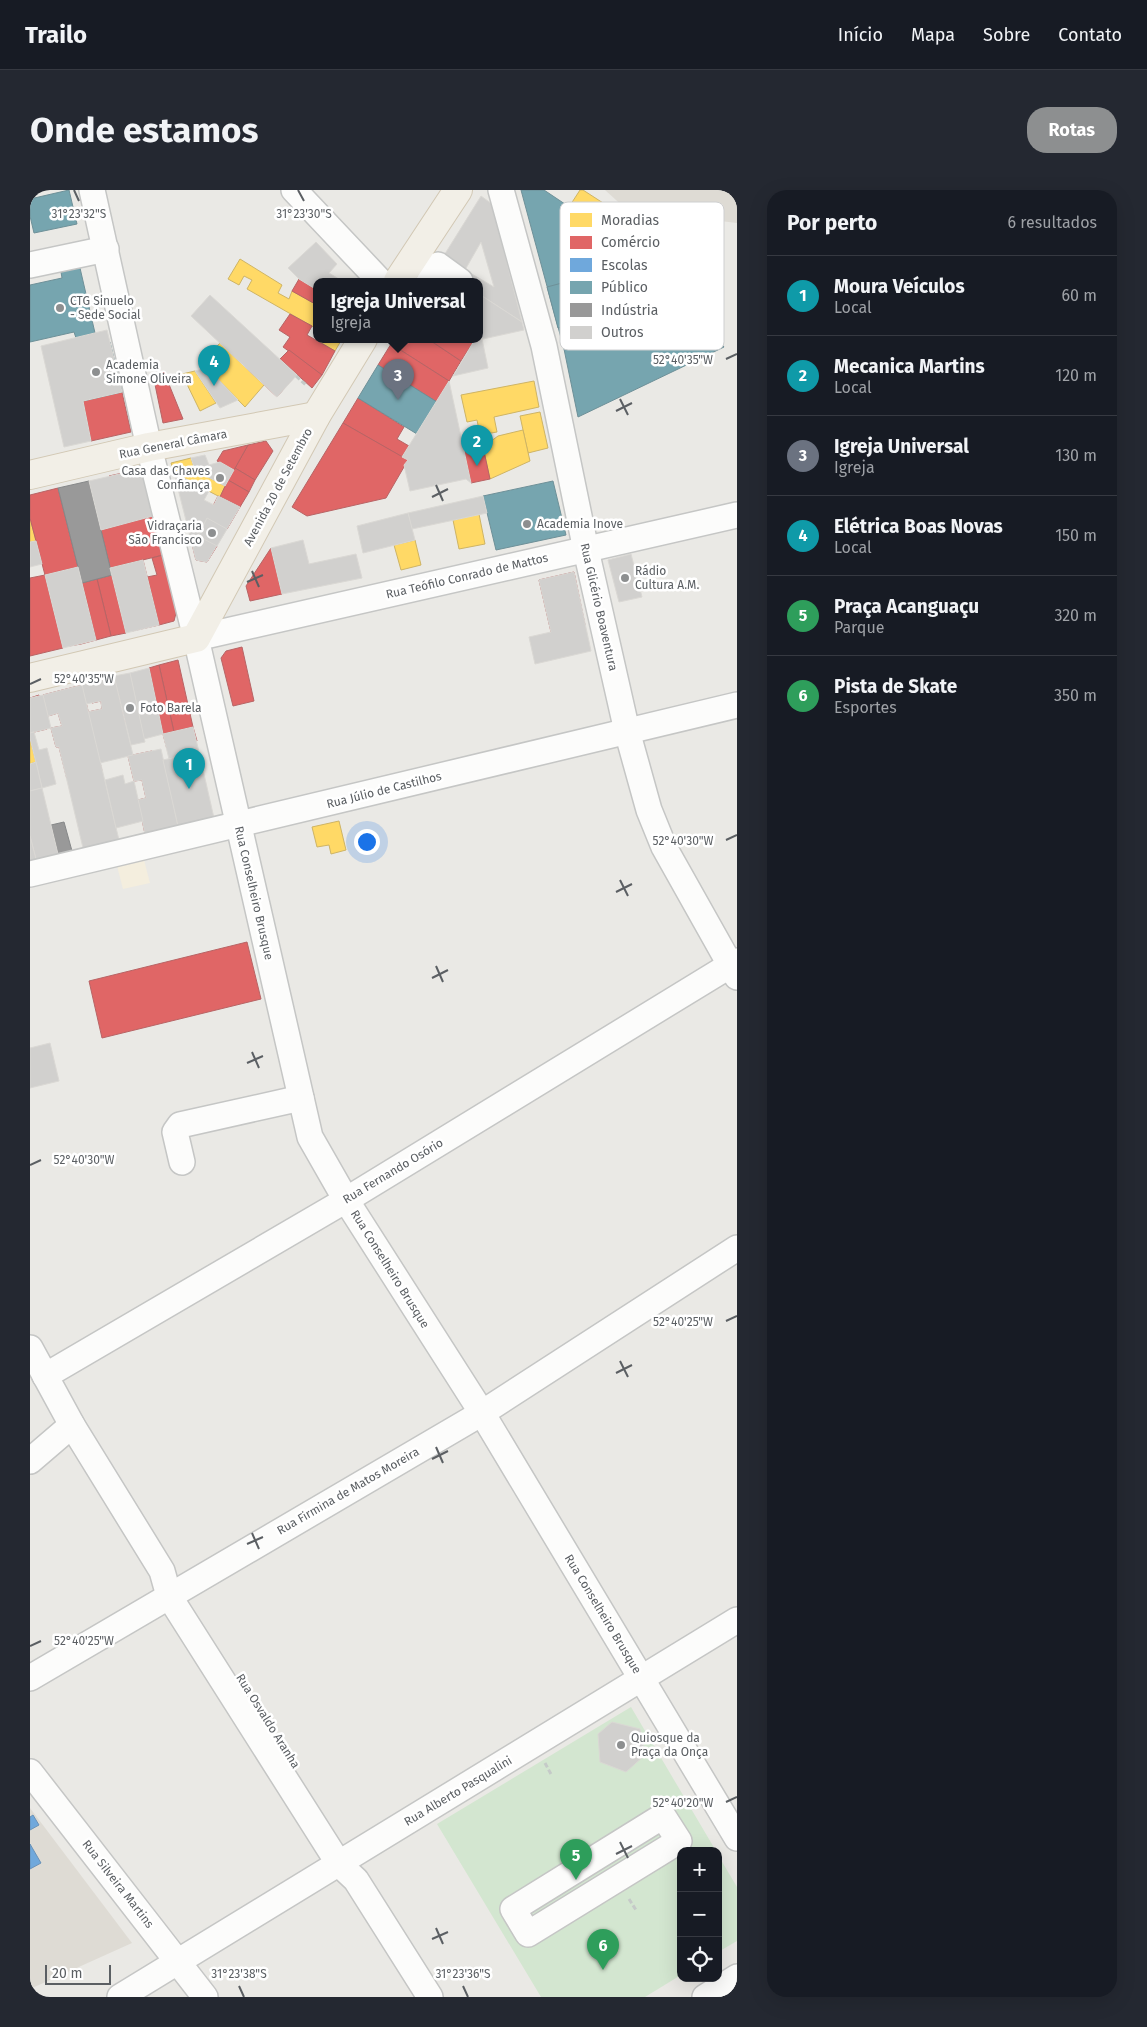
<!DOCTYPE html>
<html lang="pt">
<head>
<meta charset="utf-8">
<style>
	:root { --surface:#171b24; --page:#242831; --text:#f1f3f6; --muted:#9ea1a6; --line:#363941; --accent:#8d8f90 }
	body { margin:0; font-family:"Fira Sans",sans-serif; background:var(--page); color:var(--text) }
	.controls { position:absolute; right:15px; bottom:15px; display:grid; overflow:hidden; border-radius:10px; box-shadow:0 5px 20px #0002 }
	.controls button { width:45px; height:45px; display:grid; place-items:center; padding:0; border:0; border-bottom:1px solid var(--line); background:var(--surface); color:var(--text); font:25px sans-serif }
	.scale { position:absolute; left:15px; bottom:12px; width:66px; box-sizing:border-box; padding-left:5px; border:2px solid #5b5f63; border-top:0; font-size:14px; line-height:18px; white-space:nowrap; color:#5b5f63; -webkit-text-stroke:4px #fff; paint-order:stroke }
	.you { position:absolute; left:336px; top:651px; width:18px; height:18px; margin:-12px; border:4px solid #fff; border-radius:50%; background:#1a73e8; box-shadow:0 0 0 8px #1a73e833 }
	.badge { display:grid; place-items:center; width:32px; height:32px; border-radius:50%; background:var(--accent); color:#fff; font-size:16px; font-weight:700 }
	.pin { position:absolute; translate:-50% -41px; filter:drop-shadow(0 1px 2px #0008) }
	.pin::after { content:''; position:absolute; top:26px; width:18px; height:15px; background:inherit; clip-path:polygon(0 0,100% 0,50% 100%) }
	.popup { position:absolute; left:283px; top:88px; width:170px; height:65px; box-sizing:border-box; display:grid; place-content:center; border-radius:10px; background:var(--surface); filter:drop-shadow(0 1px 4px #0005); font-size:16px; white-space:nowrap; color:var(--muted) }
	.popup b { font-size:19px; color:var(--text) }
	.popup::after { content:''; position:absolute; left:50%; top:100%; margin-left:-10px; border:10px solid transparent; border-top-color:var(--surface) }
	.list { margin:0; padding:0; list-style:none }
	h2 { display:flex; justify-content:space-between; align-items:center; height:65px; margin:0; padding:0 20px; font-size:21px }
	h2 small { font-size:16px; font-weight:400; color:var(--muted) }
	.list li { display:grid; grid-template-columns:32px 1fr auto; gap:15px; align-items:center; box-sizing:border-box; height:80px; padding:0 20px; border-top:1px solid var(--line) }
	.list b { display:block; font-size:19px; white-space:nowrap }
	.list p { margin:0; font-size:16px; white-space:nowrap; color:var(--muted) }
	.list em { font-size:16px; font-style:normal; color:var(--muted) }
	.icon { flex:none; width:28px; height:28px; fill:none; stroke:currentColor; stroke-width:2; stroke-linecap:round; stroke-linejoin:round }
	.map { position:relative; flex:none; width:707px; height:1807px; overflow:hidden; border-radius:20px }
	header { display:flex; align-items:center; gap:30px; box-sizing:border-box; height:70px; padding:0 25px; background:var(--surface); border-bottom:1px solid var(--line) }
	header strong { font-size:24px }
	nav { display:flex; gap:28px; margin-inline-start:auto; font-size:18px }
	.intro { display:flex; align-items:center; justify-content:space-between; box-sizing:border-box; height:120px; padding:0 30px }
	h1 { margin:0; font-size:35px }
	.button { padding:12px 22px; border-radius:20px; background:var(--accent); color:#fff; font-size:18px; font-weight:700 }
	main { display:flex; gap:30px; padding:0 30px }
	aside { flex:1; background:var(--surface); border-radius:20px; box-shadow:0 5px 20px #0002 }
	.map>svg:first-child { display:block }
	.commercial { fill:#f4eede }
	.education { fill:#dedbd4 }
	.green { fill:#d3e6d0 }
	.homes { fill:#ffd966; stroke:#ceb465 }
	.shops { fill:#e06666; stroke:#b86465 }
	.schools { fill:#6fa8dc; stroke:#6992b8 }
	.public { fill:#76a5af; stroke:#6e9098 }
	.industry { fill:#999; stroke:#868889 }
	.building { fill:#d1d0ce; stroke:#dad8d4; fill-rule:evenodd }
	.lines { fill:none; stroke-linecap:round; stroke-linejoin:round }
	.minor-casing { stroke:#c5c6c5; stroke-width:28 }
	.major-casing { stroke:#d2c8b4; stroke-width:30 }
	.path { stroke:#c5cac8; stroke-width:3; stroke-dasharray:5 2.5; stroke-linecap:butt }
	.minor { stroke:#fcfcfb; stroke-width:25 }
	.major { stroke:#f2efe7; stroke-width:28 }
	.ticks { fill:none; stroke:#5b5f63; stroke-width:2 }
	.poi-dot { fill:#8d8f90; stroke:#fff; stroke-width:2 }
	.labels { text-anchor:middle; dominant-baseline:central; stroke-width:5; stroke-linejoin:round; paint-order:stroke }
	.poi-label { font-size:12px; fill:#5b5f63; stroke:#fff; text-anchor:start }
	.street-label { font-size:12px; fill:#5b5f63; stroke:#fff }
	.key { fill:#fff; stroke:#cecfd0; stroke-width:1 }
	.key-label { font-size:14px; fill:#5b5f63 }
	.ticks-label { font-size:12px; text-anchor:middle; fill:#5b5f63; stroke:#fff; stroke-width:5; stroke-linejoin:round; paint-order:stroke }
</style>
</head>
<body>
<header>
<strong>Trailo</strong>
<nav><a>Início</a><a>Mapa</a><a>Sobre</a><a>Contato</a></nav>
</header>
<div class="intro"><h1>Onde estamos</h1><a class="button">Rotas</a></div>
<main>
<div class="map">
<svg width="707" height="1807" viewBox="0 0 707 1807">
	<rect width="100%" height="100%" fill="#eae9e5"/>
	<path class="commercial" d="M114,670l6,23 -27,6 -6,-23z"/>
	<g class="education">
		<path d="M575,0h132v33l-110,-13z"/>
		<path d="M0,1618l102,135 -102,46z"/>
	</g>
	<g class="green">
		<path d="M601,1517l85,144h-35v124l-36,22h-104l-104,-173z"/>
		<path d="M688,1665l19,32v54l-19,11z"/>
	</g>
	<g class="homes">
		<path d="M550,0h3l85,55 -12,20 -87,-58z"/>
		<path d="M210,69l42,26 -4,8 11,6 3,-8 25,14v24l-70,-40 5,-9 -8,-4 -5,9 -11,-6z"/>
		<path d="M292,149h20l-7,12 -15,-9z"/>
		<path d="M190,153l44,42 -19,22 -35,-36 3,-3 -9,-8z"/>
		<path d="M165,181l21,32 -16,8 -18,-37z"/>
		<path d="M504,191l5,26 -45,10 3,15 -17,3 -3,-15 -10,2 -6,-27z"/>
		<path d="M510,222l8,36 -20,5 -8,-37z"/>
		<path d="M493,240l7,31 -40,18 -7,-32 15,-11z"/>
		<path d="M161,268l4,12 30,16 -5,11 -46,-24 -3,-10z"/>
		<path d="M449,324l6,30 -26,5 -6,-29z"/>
		<path d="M0,328l6,23 -6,1z"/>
		<path d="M385,350l6,25 -20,5 -7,-25z"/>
		<path d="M0,548l6,24 -6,2z"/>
		<path d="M309,631l7,29 -15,4 -2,-9 -12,2 -5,-20z"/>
	</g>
	<g class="shops">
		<path d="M269,89l18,11v15l-25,-14z"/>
		<path d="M260,124l22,12 -5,9 28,16 -13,24 -39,-28 7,-10 -11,-7z"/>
		<path d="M219,146l45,41 -17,20 -45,-43z"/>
		<path d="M364,149h34l33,22 -12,20 -58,-37z"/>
		<path d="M398,149h46v2l-13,20z"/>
		<path d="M361,154l58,37 -12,21 -59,-37z"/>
		<path d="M259,160l33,25 -10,13 -32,-29z"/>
		<path d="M134,182l19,47 -20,4 -10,-48z"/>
		<path d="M92,202l9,40 -40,9 -8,-40z"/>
		<path d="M328,208l46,29 -7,12 12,7 -7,11 -59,-34z"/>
		<path d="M313,233l65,37 -22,38 -79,18 -15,-9z"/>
		<path d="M236,251l7,10 -18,29 -20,-12 13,-23z"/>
		<path d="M218,255l-14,25 -17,-9 6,-10z"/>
		<path d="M453,257l7,32 -19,4 -7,-31z"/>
		<path d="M205,278l20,12 -6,12 -21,-12z"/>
		<path d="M111,279l12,47 -32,9 -12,-49z"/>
		<path d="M198,290l21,12 -9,15 -20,-10z"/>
		<path d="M28,298l20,79 -33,8 -15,-57v-23z"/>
		<path d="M188,306l22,11 -13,22 -20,-11z"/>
		<path d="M123,326l10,39 -53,13 -9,-38z"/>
		<path d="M161,350l26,6 -10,16 -11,-2z"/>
		<path d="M241,358l11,46 -32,7 -4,-15z"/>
		<path d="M133,365l14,54 -3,12 -15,4 -12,-48 10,-2 -5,-17z"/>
		<path d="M113,370l16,65 -27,6 -16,-64z"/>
		<path d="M544,382l11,53 -34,7 -12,-52z"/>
		<path d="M15,385l18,73 -33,8v-78z"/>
		<path d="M82,385l14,58 -15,3 -14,-57z"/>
		<path d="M67,389l14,57 -15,4 -14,-57z"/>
		<path d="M52,397l14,53 -15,4 -13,-54z"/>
		<path d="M42,417l9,37 -12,2 -9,-36z"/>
		<path d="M212,457l12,54 -21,5 -12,-48 5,-7z"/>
		<path d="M148,470l15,67 -19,5 -15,-67z"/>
		<path d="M129,475l15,67 -11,2 -14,-66z"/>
		<path d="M84,486l12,47 -33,9 -5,-20 14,-3 -1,-8 -9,2 -5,-20z"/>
		<path d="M52,495l20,86 -35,8 -8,-32h-3l-5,-19 11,-2 -4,-13 -10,3 -5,-21z"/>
		<path d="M9,505l8,34 -17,4v-35z"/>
		<path d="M163,537l4,14 -30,8 -4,-15z"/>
		<path d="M122,561l17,77 -24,6 -7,-34 8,-2 -4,-18 -8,1 -6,-25z"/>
		<path d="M217,752l14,57 -159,39 -13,-57z"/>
	</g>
	<g class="schools">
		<path d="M3,1625l6,10 -9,5v-13z"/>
		<path d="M0,1654l11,19 -11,6z"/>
	</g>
	<g class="public">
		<path d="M39,0l8,34 -43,9 -4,-17v-17z"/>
		<path d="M491,0h23l118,79 62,78 -146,70 -14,-68z"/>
		<path d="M578,66l14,54 -64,18 -11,-41 41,-11 -3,-14z"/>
		<path d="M50,78l15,65 -19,5 -2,-6 -44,10v-57l32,-7 -1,-6z"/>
		<path d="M80,152l12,50 -39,9 -13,-50z"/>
		<path d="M348,175l59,37 -20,32 -59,-36z"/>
		<path d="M523,291l13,54 -70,15 -13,-54z"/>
	</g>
	<g class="industry">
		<path d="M632,79l7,22 -23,7 -7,-21z"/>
		<path d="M59,291l23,94 -30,8 -24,-95z"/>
		<path d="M34,632l8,29 -14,3 -7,-29z"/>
	</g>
	<g class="building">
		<path d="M451,6l11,8 30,118 -43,-28v-13h-19l-22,-16zM451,52l13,45 -29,-17z"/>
		<path d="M286,52l21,22 -8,9 13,8h-25v9l-18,-11 -11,-11z"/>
		<path d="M449,104l43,28 2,8 -50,11v-2h5z"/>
		<path d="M180,105l87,80 -20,22 -86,-81z"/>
		<path d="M77,140l15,62 -39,9 8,40 -27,6 -23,-101z"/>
		<path d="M452,149l6,29 -35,8 21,-35z"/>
		<path d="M177,178l3,3 28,29 -18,8 -25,-37z"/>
		<path d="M419,191l22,102 -5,-4 -56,12 -6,-26 4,-5 -6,-3z"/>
		<path d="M175,265l4,10 11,-3 14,8 -9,16 -30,-16 -4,-12z"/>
		<path d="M111,279l12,47 -52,14 -12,-49z"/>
		<path d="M144,283l35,18 -5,9 10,5 4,-9 22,11 -33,55 -11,-2z"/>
		<path d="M453,306l4,17 -75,16 -4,-16z"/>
		<path d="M378,323l7,27 -52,13 -6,-27z"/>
		<path d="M177,328l20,11 -10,17 -19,-10z"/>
		<path d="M273,350l6,24 47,-10 6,24 -80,16 -11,-46z"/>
		<path d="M6,351l6,23 -12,3v-25z"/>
		<path d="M601,364l11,43 -23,5 -11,-42z"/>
		<path d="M113,370l16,65 -33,8 -16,-65z"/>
		<path d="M48,377l18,73 -33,8 -18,-73z"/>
		<path d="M544,382l17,79 -56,13 -6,-27 22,-5 -12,-52z"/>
		<path d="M119,478l14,66 -19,5 -14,-66z"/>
		<path d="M100,483l15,69 -14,3 -17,-69z"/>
		<path d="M84,486l19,79 -33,8 -12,-51 14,-3 -1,-8 -15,3 -4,-19z"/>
		<path d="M52,495l37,155 -36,8 -24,-101h-3l-5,-19 11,-2 -4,-13 -10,3 -5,-21z"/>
		<path d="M13,505l8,33 -21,5v-35z"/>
		<path d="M163,537l6,25 -30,7 -6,-25z"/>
		<path d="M4,542l5,18 8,-2 9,36 -14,4 -12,-50v-5z"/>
		<path d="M131,559l17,77 -33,8 -7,-34 8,-2 -4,-18 -8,1 -6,-25z"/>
		<path d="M169,562l15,66 -36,8 -15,-66z"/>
		<path d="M6,572l6,26 -12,3v-27z"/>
		<path d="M93,585l2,9 9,-3 9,40 -27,7 -11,-48z"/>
		<path d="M12,598l16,66 -22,5 -6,-23v-45z"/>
		<path d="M0,646l6,23 -6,2z"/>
		<path d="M20,853l9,38 -29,7v-40z"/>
		<path d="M582,1532l28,7 5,26 -19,17 -26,-10 -2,-28z"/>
	</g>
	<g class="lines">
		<defs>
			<g id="minor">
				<path d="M62,0l57,257 47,191 114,499 36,63 136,213 255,425"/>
				<path d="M264,0l86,91"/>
				<path d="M471,0l43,156 42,204 41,181 22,79 15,37 73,130"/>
				<path d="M0,75l76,-16"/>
				<path d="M399,91l9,-16 22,16"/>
				<path d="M166,448l541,-123"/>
				<path d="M0,684l707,-169"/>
				<path d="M152,972l-7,-30 5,-7 121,-27"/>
				<path d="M0,1158l42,77 90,146 7,25 170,268 17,16 74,117"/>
				<path d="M15,1186l301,-176 391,-239"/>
				<path d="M0,1271l42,-36"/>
				<path d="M0,1488l452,-265 255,-165"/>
				<path d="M0,1582l175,225"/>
				<path d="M633,1626l16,25 -151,93 -15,-25z"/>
				<path d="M90,1807l617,-377"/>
				<path d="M675,1807l32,-20"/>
			</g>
			<g id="major">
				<path d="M368,91l60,-91"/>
				<path d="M0,285l119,-28 167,-31"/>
				<path d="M0,488l166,-40 120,-222 47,-77"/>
			</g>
		</defs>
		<use href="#minor" class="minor-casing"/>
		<use href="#major" class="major-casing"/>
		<g class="path">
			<path d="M266,186l10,9"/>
			<path d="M515,1573l7,13"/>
			<path d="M599,1709l7,11"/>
		</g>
		<use href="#minor" class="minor"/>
		<use href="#major" class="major"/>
	</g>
	<path class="ticks" d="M44,0l5,11M268,0l6,11M696,169l11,-5M590,209l8,16M586,221l16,-8M406,295l7,16M402,307l16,-8M222,381l7,16M217,392l16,-7M0,494l11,-5M696,650l11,-5M590,690l8,16M586,702l16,-8M406,776l7,16M402,788l16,-8M222,862l7,16M217,873l16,-7M0,975l11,-5M696,1131l11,-5M590,1171l8,16M586,1183l16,-8M406,1257l7,16M402,1269l16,-8M222,1343l7,16M217,1354l16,-7M0,1456l11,-5M696,1612l11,-5M590,1652l8,16M586,1664l16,-8M406,1738l7,16M402,1749l16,-7M209,1796l5,11M433,1796l5,11"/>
	<g class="poi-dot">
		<circle cx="30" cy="118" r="5"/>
		<circle cx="66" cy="182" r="5"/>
		<circle cx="190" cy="288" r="5"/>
		<circle cx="497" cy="334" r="5"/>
		<circle cx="182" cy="343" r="5"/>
		<circle cx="595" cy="388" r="5"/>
		<circle cx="100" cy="518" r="5"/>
		<circle cx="591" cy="1555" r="5"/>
	</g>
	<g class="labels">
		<g class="poi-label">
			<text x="40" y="111">CTG Sinuelo<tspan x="40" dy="14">- Sede Social</tspan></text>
			<text x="76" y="175">Academia<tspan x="76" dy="14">Simone Oliveira</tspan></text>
			<text x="180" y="281" text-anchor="end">Casa das Chaves<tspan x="180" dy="14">Confiança</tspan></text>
			<text x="507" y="334">Academia Inove</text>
			<text x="172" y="336" text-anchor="end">Vidraçaria<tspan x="172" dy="14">São Francisco</tspan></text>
			<text x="605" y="381">Rádio<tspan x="605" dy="14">Cultura A.M.</tspan></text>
			<text x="110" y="518">Foto Barela</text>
			<text x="601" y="1548">Quiosque da<tspan x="601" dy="14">Praça da Onça</tspan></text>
		</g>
		<g class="street-label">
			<text transform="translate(143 254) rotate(-11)">Rua General Câmara</text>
			<text transform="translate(248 297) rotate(-62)">Avenida 20 de Setembro</text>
			<text transform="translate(437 386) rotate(-13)">Rua Teófilo Conrado de Mattos</text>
			<text transform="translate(569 417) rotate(77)">Rua Glicério Boaventura</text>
			<text transform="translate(354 600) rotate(-14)">Rua Júlio de Castilhos</text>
			<text transform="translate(224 703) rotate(77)">Rua Conselheiro Brusque</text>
			<text transform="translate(363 981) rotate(-31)">Rua Fernando Osório</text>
			<text transform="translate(360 1079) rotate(58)">Rua Conselheiro Brusque</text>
			<text transform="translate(318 1301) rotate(-30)">Rua Firmina de Matos Moreira</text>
			<text transform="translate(573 1424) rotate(59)">Rua Conselheiro Brusque</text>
			<text transform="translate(238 1531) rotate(58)">Rua Osvaldo Aranha</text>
			<text transform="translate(428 1601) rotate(-31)">Rua Alberto Pasqualini</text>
			<text transform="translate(88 1694) rotate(52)">Rua Silveira Martins</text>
		</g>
	</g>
	<rect x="530" y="12" width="164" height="148" rx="8" class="key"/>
	<rect x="540" y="23" width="22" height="14" fill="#ffd966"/>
	<rect x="540" y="46" width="22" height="13" fill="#e06666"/>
	<rect x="540" y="68" width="22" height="14" fill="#6fa8dc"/>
	<rect x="540" y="91" width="22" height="13" fill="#76a5af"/>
	<rect x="540" y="113" width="22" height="14" fill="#999"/>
	<rect x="540" y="136" width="22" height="13" fill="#d1d0ce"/>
	<g class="key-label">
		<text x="571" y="35">Moradias</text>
		<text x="571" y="57">Comércio</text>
		<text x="571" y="80">Escolas</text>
		<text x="571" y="102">Público</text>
		<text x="571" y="125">Indústria</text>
		<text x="571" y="147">Outros</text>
	</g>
	<g class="ticks-label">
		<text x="49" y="28">31°23'32"S</text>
		<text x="274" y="28">31°23'30"S</text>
		<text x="653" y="174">52°40'35"W</text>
		<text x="54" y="493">52°40'35"W</text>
		<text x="653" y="655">52°40'30"W</text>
		<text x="54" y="974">52°40'30"W</text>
		<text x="653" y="1136">52°40'25"W</text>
		<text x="54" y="1455">52°40'25"W</text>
		<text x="653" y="1617">52°40'20"W</text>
		<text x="209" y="1788">31°23'38"S</text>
		<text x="433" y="1788">31°23'36"S</text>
	</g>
</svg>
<div class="controls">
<button>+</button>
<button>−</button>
<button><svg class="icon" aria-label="locate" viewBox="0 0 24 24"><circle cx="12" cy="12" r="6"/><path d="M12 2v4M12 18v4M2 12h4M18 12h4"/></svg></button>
</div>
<div class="scale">20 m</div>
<div class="you"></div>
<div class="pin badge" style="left:159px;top:599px;background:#0f9aa8">1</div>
<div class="pin badge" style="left:447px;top:276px;background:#0f9aa8">2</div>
<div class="pin badge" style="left:368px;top:210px;background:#6b7280">3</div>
<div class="popup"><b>Igreja Universal</b>Igreja</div>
<div class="pin badge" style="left:184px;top:196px;background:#0f9aa8">4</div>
<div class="pin badge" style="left:546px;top:1690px;background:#2e9e5b">5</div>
<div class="pin badge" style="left:573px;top:1780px;background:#2e9e5b">6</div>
</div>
<aside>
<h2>Por perto<small>6 resultados</small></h2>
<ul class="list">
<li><span class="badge" style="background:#0f9aa8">1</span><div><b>Moura Veículos</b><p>Local</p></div><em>60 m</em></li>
<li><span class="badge" style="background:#0f9aa8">2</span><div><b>Mecanica Martins</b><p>Local</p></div><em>120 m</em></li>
<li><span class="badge" style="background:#6b7280">3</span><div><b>Igreja Universal</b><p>Igreja</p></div><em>130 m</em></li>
<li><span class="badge" style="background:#0f9aa8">4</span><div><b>Elétrica Boas Novas</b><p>Local</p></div><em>150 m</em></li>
<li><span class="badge" style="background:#2e9e5b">5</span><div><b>Praça Acanguaçu</b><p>Parque</p></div><em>320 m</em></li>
<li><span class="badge" style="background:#2e9e5b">6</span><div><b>Pista de Skate</b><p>Esportes</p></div><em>350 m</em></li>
</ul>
</aside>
</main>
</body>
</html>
